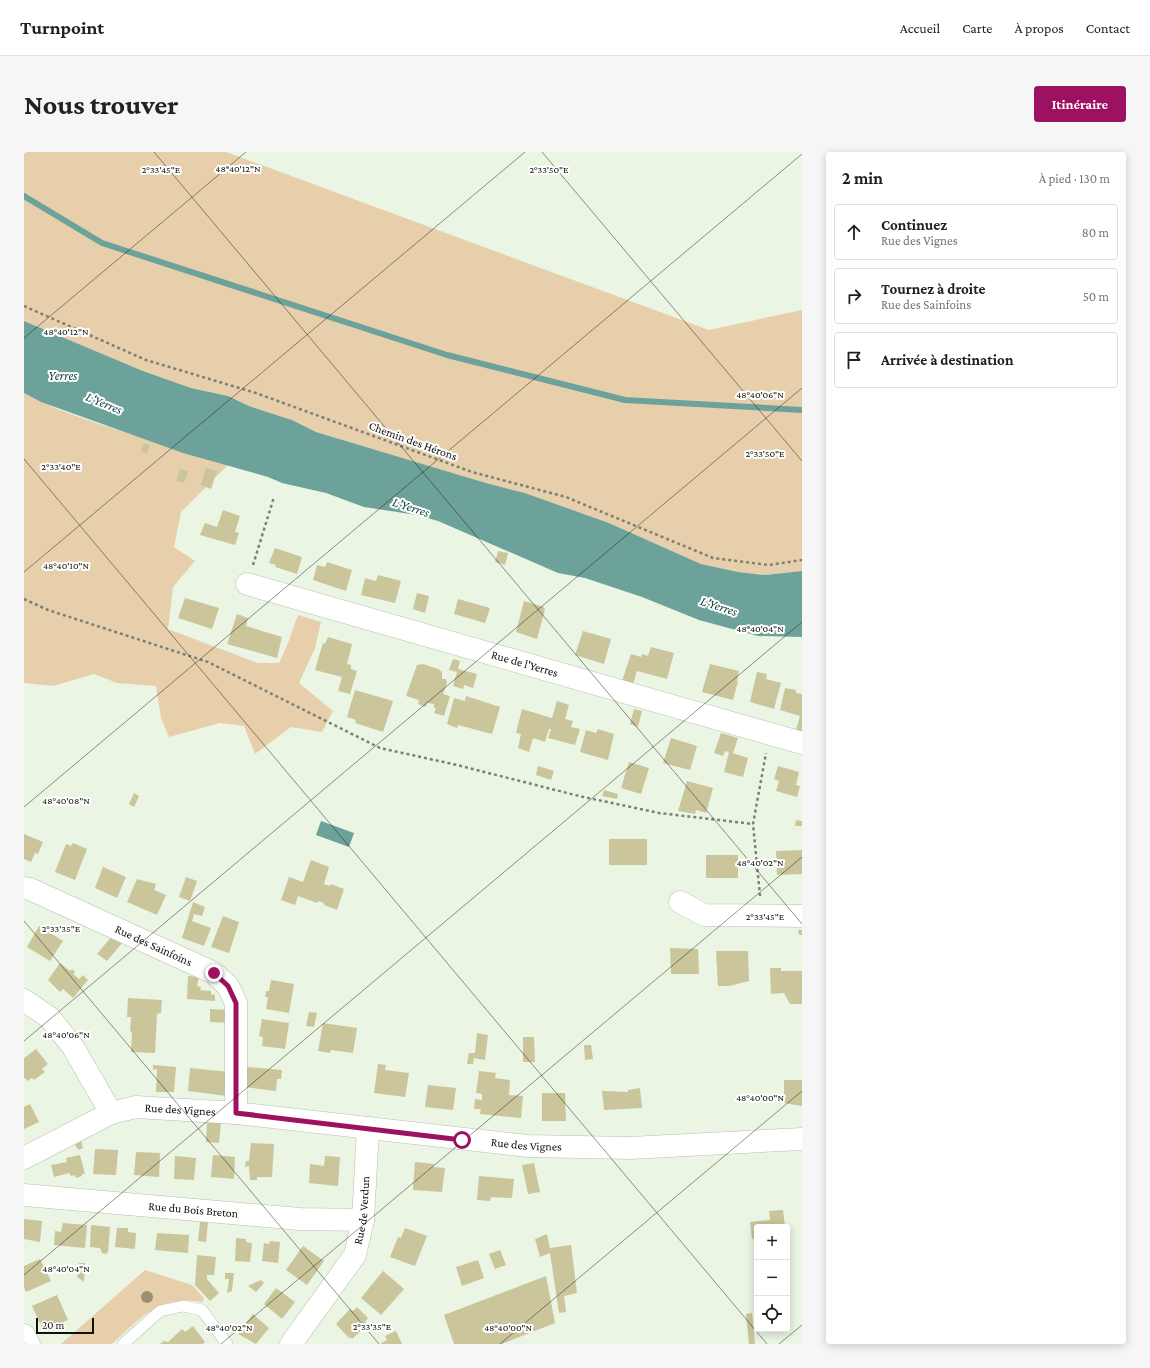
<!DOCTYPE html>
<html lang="fr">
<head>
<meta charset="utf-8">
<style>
	:root { --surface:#fff; --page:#f6f6f6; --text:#202124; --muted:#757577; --line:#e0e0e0; --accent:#9d1260 }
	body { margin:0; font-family:"Crimson Pro",serif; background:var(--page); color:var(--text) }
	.controls { position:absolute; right:12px; bottom:12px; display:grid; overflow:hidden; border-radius:4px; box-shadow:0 2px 10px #0003 }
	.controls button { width:36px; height:36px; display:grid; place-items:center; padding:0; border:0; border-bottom:1px solid var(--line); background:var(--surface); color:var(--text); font:20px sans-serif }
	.scale { position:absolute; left:12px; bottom:10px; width:58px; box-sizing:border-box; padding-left:4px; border:2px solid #0f120c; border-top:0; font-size:11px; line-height:14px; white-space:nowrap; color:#0f120c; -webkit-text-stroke:3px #fff; paint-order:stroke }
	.stop { position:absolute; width:12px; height:12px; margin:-9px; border:3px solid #9d1260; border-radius:50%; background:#fff }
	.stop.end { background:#9d1260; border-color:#fff; box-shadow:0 1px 4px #0008 }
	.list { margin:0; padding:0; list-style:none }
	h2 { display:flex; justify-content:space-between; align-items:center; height:52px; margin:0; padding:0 16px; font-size:17px }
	h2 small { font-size:13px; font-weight:400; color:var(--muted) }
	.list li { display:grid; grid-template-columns:26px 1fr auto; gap:12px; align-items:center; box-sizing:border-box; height:56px; margin:0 8px 8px; padding:0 8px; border:1px solid var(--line); border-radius:4px }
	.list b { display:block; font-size:15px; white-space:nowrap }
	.list p { margin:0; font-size:13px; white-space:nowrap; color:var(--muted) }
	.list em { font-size:13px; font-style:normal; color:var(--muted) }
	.icon { flex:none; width:22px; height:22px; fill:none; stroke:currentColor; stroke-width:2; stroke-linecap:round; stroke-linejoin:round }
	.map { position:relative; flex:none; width:778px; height:1192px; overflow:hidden; border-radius:4px }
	header { display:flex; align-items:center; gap:24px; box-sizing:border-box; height:56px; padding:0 20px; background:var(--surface); border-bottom:1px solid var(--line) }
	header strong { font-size:19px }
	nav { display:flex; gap:22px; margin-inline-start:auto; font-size:14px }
	.intro { display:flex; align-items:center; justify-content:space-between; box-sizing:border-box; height:96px; padding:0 24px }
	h1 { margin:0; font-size:28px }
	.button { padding:10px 18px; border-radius:4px; background:var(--accent); color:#fff; font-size:14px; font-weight:700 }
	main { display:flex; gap:24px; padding:0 24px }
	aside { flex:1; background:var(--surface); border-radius:4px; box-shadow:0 2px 10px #0003 }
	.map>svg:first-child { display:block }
	.green { fill:#e8cfac }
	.water { fill:#6da29a }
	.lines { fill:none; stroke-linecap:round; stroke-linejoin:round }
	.stream { stroke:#6da29a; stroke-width:6 }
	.building { fill:#cac59b }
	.lane-casing { stroke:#b7c0af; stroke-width:12 }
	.street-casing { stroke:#b7c0af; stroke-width:23 }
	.path { stroke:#7a8175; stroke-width:2.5; stroke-dasharray:3 3; stroke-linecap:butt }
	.lane { stroke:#fff; stroke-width:11 }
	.street { stroke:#fff; stroke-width:22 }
	.tree { fill:#9a8f6f }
	.route { stroke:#9d1260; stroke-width:5 }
	.ticks { fill:none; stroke:#0f120c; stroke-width:1; stroke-opacity:0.45 }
	.labels { text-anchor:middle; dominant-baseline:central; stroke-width:4; stroke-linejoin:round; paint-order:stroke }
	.street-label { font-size:12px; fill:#0f120c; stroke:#fff }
	.water-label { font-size:13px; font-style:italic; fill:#12433d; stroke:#fff }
	.ticks-label { font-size:10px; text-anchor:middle; fill:#0f120c; stroke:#fff; stroke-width:4; stroke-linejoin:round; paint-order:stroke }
</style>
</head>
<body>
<header>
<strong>Turnpoint</strong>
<nav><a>Accueil</a><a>Carte</a><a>À propos</a><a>Contact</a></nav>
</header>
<div class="intro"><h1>Nous trouver</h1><a class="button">Itinéraire</a></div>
<main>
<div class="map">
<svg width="778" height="1192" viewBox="0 0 778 1192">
	<rect width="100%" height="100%" fill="#ebf5e3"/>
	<g class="green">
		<path d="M0,0h202l483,178 93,-20v261l-37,4 -27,-3 -37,-8 -92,-41 -84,-30 -39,-10 -170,-51 -24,-12 -43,-14 -21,-10 -37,-8 -48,-17 -119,-50z"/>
		<path d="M0,241c31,17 66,28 100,39 35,11 69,23 104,33l-47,47 -7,35 21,14 -22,26 -5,42 90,34h21l9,-20 10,-28 23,7 -6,26 -16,35 34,28 -11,21 -31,-5 -36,27 -11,-28 -24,-3 -51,14 -8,-19 -5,-32 -39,-3 -23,-9 -41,12 -29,-3z"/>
		<path d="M121,1118l47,15 12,13 -1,4c-45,-7 -60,14 -91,42h-51z"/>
	</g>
	<g class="water">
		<path d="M0,169l119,50 48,17 37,8 21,10 43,14 24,12 170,51 39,10 84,30 92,41 37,8 27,3 37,-4v66l-44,-1 -59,-16 -57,-23 -57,-19 -27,-5 -120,-52 -21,-6 -53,-8 -38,-14 -44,-10 -14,-6 -85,-24 -142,-51 -17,-9z"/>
		<path d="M297,669l33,12 -5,14 -33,-12z"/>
	</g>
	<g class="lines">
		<path class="stream" d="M0,44l78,47 345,112 178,45 177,10"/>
	</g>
	<g class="building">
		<path d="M120,291l6,2 -3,9 -6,-3z"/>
		<path d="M182,316l11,3 -6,18 -10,-4z"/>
		<path d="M156,317l8,2 -4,12 -8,-2z"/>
		<path d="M199,358l17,6 -5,16 4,1 -4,12 -35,-10 5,-12 12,4z"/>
		<path d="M251,396l27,9 -5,17 -22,-7 1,-2 -7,-2z"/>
		<path d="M474,399l10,2 -3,12 -10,-3z"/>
		<path d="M303,410l25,8 -6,21 -33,-11 4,-15 8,2z"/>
		<path d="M354,423l23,6 -6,22 -34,-8 4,-17 11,3z"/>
		<path d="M393,441l12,3 -4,17 -12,-4z"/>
		<path d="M161,446l34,10 -7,21 -34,-11z"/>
		<path d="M434,447l32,9 -5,15 -31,-9z"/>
		<path d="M500,449l20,6 1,3 -8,29 -21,-7z"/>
		<path d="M213,462l11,4 -2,8 36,11 -5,21 -50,-14z"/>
		<path d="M559,479l28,8 -7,25 -29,-9z"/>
		<path d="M304,485l24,7 -5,20 4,1v4l6,2 -7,23 -12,-3 4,-14 -27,-7 8,-27 2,1z"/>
		<path d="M627,495l23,6 -7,26 -30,-8 -4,13 -11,-3 9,-27 10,3 1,-3 6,2z"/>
		<path d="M429,507l7,2 -2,8 19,5 -4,14 -9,-3 -1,4 -10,-3 4,-14 -8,-2z"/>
		<path d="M399,512l15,5 4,3v7h4l1,4 -4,11 7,2 -6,20 -10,-3 2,-5h-2v-4l-7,-1 -1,4 -8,-3 1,-4 -13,-4 11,-31z"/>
		<path d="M686,512l29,7 -2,10h1l-5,19 -31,-8z"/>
		<path d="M733,520l10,2 -1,5 15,4 -7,26 -24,-7z"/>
		<path d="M761,536l11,2v3l6,1v37l-6,-1 4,-14 -20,-6z"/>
		<path d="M331,538l38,11 -10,31 -28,-9 1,-3 -9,-3z"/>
		<path d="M442,544l34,11 -8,27 -34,-9 -1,3 -10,-4 7,-26 11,3z"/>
		<path d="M533,549l12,4 -4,14 8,2 -2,6 9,2 -5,16 -27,-7 3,-9h-2l-4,13 -12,-4 -4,14 -11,-4 3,-14 -5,-1 6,-24 30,9z"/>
		<path d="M610,557l8,2 -4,16 -8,-3z"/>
		<path d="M574,577l16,5 -6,26 -28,-8 6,-22 10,3z"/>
		<path d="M697,581l17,5 -5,15 15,5 -5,19 -19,-5 5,-20 -4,-1 -2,5 -9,-3z"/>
		<path d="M647,586l26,8 -7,24 -27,-7z"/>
		<path d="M605,610l20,6 -8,26 -20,-6z"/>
		<path d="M514,614l16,5 -3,9 -15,-5z"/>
		<path d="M754,614l21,6 -3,13 4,1 -3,11 -21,-6 3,-10 -5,-2z"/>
		<path d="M663,629l26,7 -7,25 -10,-3 -1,4 -17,-3z"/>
		<path d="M580,638l14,4 -1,5 -15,-3z"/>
		<path d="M110,641l5,3 -5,11 -5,-3z"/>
		<path d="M772,668l6,1v5h-7z"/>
		<path d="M0,682l19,8 -5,12 -3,-1 -4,9 -7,-3z"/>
		<rect x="585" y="687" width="38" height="26"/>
		<path d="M49,691l14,6 -12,31 -20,-8 11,-28 5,2z"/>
		<path d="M778,698v24l-25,1 -1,-24z"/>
		<rect x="682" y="703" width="32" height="23"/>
		<path d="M287,708l18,7 -5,17 6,2 1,-2 13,5 -7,21 -13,-5v-2l-6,-2 -1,2 -19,-7 -3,9 -14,-5 8,-23 14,5z"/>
		<path d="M79,715l23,10 -9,21 -22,-10z"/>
		<path d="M162,725l11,4 -7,20 -11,-4z"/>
		<path d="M113,727l19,5 -2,6 12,5 -9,20 -30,-13z"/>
		<path d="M169,750l12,5 -3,9 -8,-2 -2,7 19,7 -7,18 -22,-8z"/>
		<path d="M199,764l16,6 -10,31 -18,-6z"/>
		<path d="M15,774l24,15 -13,20 -23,-14z"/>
		<path d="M774,778h4v5h-3z"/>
		<path d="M88,784l10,7 -15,18 -10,-7z"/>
		<path d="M646,796l28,1 1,25h-28z"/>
		<path d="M692,799h32l1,30 -20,5h-11z"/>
		<path d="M36,811l10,8 2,-2 3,3 -2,2 6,5 4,-4 5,5 -15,18 -10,-9 -3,3 -12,-12z"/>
		<path d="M746,816h11v3h21v33h-12l-6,-11 -13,1z"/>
		<path d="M164,824l11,1 -2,9 4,1 -1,3 11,1v3l4,1v6l-28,-2z"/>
		<path d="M247,828l23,4 -5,29 -23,-4 2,-12h-3l1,-6h3z"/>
		<path d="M104,846l34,2 -1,13 -4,1 -2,39 -24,-1 1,-20 -2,-1 1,-14h-4z"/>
		<path d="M186,857l21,1v13l-21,-1z"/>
		<path d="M285,860l8,1 -3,14 -8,-1z"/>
		<path d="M238,867l27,4 -4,26 -23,-3 1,-9 -4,-1z"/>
		<path d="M299,871l34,5 -4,25 -22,-3 -1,3 -12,-2z"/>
		<path d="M453,881l11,2 -3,25 -11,-2 -1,6h-6l2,-11h6z"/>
		<path d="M499,885h11l1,25h-12z"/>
		<path d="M560,893h7l2,14 -8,1z"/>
		<path d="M12,897l12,15 -6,5 3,3 -11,8 -2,-2 -5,3 -3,-4v-19z"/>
		<path d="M354,912l8,1 -1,5 24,3 -4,24 -31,-4z"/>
		<path d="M129,913l23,2 -2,25h-18l1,-23 -4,1z"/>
		<path d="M223,915l35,3 -1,9h-4l-1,12 -31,-4z"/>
		<path d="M166,916l39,4 -2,24 -39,-5z"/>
		<path d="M455,919l17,2 -1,5 15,2 -1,15 14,1 -2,22 -41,-4 1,-5h-7l1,-10 7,1v-6l-6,-1z"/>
		<path d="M760,928h18v26l-18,-3z"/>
		<path d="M404,933l28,3 -3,22 -28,-3z"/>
		<path d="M616,936l2,20 -38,2 -2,-19 26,1v-2z"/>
		<path d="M518,941h23l1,28h-24z"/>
		<path d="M6,952l9,18 -15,7v-22z"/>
		<path d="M183,970l14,1 -2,20 -13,-1z"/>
		<path d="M57,989l2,7 -5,2 -3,-6z"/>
		<path d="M227,991l23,1 -2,33h-15v3h-7l-1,-14 -4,1 1,-6h3z"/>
		<path d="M71,997l23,1 -2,25 -23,-1z"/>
		<path d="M112,1000l24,1 -1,24 -25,-2z"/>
		<path d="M56,1003l5,19h-3v2l-6,2 -1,-3 -4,1 -2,-3 -15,4 -3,-12 16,-3 -1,-4z"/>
		<path d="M189,1003l22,2 -1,22 -23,-2z"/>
		<path d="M151,1004l21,2 -2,22 -20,-1z"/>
		<path d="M301,1004l15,1 -2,29 -29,-3 1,-19 14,2z"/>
		<path d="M391,1010l19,2 -1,3 12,1 -3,24 -29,-2z"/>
		<path d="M510,1011l6,29 -12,2 -6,-29z"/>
		<path d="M455,1024l35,3 -2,19 -21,-1 -1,4 -13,-1z"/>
		<path d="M759,1058l2,17h-28v11l-5,1 -2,-17 20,-2 -1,-9z"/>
		<path d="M0,1067l18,2 -2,21 -16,-3z"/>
		<path d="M176,1070h8l-2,20 -8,-1z"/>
		<path d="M39,1071l24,2 -2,23 -31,-3 1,-14 6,1z"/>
		<path d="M67,1073l19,2 -2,25 -2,2 -4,-1 -2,-5 -10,-1z"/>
		<path d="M93,1076h11v4l8,1 -1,16 -20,-2z"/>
		<path d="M381,1076l22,8 -12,30 -25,-9 8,-20 3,1z"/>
		<path d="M133,1081l32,2 -1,18 -33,-3z"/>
		<path d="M523,1082l3,14 21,-3 6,48 -13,3 2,16 -7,1 -9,-60 -10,4 -5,-18z"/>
		<path d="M212,1086l10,1v3l6,1 -2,19 -15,-1z"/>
		<path d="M246,1089l10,1 -2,21 -16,-2 2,-18 5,1z"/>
		<path d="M279,1094l21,15 -17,24 -21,-15z"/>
		<path d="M476,1098l6,15 -11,4 -6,-15z"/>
		<path d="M173,1103l19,2 -2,18h-7v4l12,14 -9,8 -15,-16z"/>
		<path d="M16,1107l11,22 -25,11 -2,-5v-21z"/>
		<path d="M454,1108l6,18 -22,8 -6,-19z"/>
		<path d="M55,1111h6l-1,19 -7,-5z"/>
		<path d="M359,1119l21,18 -23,26 -20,-17z"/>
		<path d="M201,1121h9l-2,18 -5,2 2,-14h-4z"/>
		<path d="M522,1124l9,47 -53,21h-48l-10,-29z"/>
		<path d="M237,1128l3,3 -8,9 -8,-6z"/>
		<path d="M252,1136l19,14 -13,17 -18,-15z"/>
		<path d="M33,1143l11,25 -25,10 -11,-24z"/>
		<path d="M333,1155l11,11 -3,4 2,3 -15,14 -2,-2 -1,1 -13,-14 14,-15 3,2z"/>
		<path d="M728,1161l3,31h-6l-3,-30z"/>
		<path d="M229,1162l16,14 -13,16 -18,-10z"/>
		<path d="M169,1174l12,16 -2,2h-43l4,-3 4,1 14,-13 3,3z"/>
		<path d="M372,1179l6,13h-22l7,-4 -2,-4z"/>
	</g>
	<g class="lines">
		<defs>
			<path id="lane" d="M99,1192l37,-33 23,-5 19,4 25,34"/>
			<g id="street">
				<path id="s1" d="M223,432l555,159"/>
				<path id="s2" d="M0,736l6,1 184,84 14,13 8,17v110"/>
				<path d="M656,750l24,13 98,1"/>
				<path d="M0,848l26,18 23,29 38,66"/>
				<path id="s3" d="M0,1006l87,-45 25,-6 100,6 292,33 102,2 172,-9"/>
				<path id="s4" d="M0,1043l276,24 63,1"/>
				<path d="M0,1183l5,9"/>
				<path id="s5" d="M267,1192l64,-89 8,-35 5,-92"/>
			</g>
		</defs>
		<use href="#lane" class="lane-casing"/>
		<use href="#street" class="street-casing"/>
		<g class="path">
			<path d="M0,154l122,54 110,33 216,79 94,25 147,61 56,7 33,-5"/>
			<path d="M229,413l21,-68"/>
			<path d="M0,447l24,11 160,52 172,86 77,17 122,31 80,17 94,11"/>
			<path d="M736,744l-7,-72 13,-71"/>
		</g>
		<use href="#lane" class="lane"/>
		<use href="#street" class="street"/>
	</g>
	<circle class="tree" cx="123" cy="1145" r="6"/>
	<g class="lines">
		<path class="route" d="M190,821l14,13 8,17v110l226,27"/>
	</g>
	<path class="ticks" d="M130,0l648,772M518,0l260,309M0,186l222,-186M0,307l743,885M0,420l501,-420M0,655l778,-653M0,769l355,423M0,889l778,-653M0,1123l778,-653M197,1192l581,-487M476,1192l302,-253M755,1192l23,-19"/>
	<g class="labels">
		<g class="street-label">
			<text transform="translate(389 289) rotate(20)">Chemin des Hérons</text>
			<text stroke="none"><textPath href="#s1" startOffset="289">Rue de l'Yerres</textPath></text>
			<text stroke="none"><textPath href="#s2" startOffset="142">Rue des Sainfoins</textPath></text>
			<text stroke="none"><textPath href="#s3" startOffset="168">Rue des Vignes</textPath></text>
			<text stroke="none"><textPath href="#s3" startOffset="516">Rue des Vignes</textPath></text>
			<text stroke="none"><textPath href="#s4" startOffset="170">Rue du Bois Breton</textPath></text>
			<text stroke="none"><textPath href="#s5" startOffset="155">Rue de Verdun</textPath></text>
		</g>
		<g class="water-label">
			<text x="39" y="223">Yerres</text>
			<text transform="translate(80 251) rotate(22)">L'Yerres</text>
			<text transform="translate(387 355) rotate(18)">L'Yerres</text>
			<text transform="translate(695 454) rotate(18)">L'Yerres</text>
		</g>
	</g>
	<g class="ticks-label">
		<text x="214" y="20">48°40'12"N</text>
		<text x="137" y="21">2°33'45"E</text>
		<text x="525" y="21">2°33'50"E</text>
		<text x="42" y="183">48°40'12"N</text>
		<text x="736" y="246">48°40'06"N</text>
		<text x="741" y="305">2°33'50"E</text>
		<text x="37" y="318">2°33'40"E</text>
		<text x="42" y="417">48°40'10"N</text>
		<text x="736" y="480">48°40'04"N</text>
		<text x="42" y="652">48°40'08"N</text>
		<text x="736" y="714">48°40'02"N</text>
		<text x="741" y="768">2°33'45"E</text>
		<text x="37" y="780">2°33'35"E</text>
		<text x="42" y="886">48°40'06"N</text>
		<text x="736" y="949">48°40'00"N</text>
		<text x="42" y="1120">48°40'04"N</text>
		<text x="348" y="1178">2°33'35"E</text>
		<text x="205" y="1179">48°40'02"N</text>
		<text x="484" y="1179">48°40'00"N</text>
	</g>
</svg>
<div class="controls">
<button>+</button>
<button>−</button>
<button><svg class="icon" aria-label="locate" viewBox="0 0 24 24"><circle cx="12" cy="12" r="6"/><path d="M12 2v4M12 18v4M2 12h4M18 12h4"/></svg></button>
</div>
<div class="scale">20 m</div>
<div class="stop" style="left:438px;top:988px"></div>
<div class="stop end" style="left:190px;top:821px"></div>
</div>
<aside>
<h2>2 min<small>À pied · 130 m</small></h2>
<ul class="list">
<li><svg class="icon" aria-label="ahead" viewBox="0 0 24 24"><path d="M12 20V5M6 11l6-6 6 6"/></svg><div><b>Continuez</b><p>Rue des Vignes</p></div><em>80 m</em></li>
<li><svg class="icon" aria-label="right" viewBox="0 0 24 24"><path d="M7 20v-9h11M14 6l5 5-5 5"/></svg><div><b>Tournez à droite</b><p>Rue des Sainfoins</p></div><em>50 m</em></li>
<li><svg class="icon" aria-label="arrive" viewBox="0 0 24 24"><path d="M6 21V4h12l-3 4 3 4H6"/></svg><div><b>Arrivée à destination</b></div></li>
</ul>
</aside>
</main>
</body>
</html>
